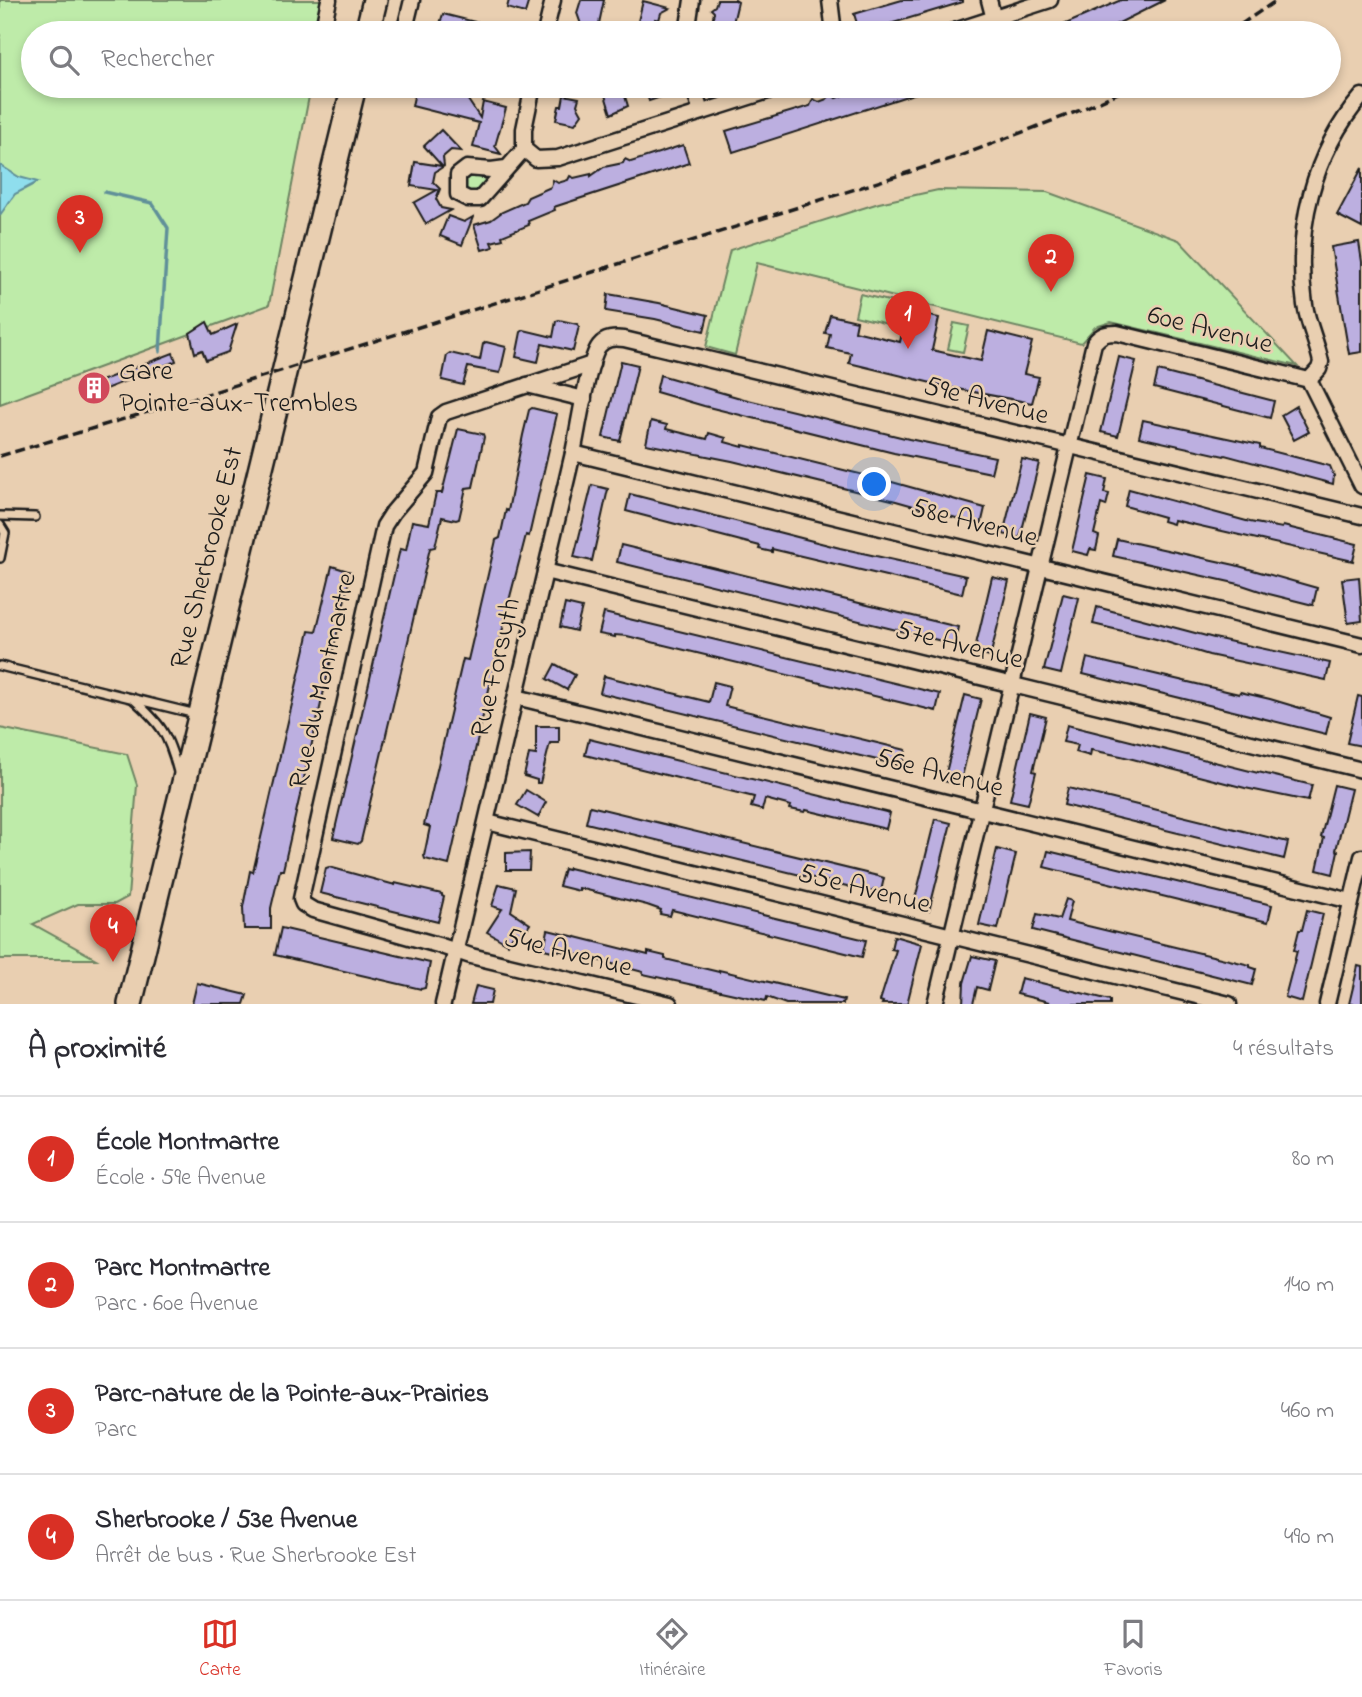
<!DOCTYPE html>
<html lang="fr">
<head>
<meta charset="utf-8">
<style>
	:root { --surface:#fff; --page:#f7f7f7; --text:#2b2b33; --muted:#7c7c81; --line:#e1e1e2; --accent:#d93025 }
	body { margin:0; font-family:"Indie Flower",sans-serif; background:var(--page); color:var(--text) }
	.you { position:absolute; left:875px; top:485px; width:24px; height:24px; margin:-18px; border:5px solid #fff; border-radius:50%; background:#1a73e8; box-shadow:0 0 0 10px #1a73e833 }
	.badge { display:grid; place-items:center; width:46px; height:46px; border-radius:50%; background:var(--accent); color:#fff; font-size:23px; font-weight:700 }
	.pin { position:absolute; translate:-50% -58px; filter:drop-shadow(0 2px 4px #0008) }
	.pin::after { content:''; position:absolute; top:37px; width:24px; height:21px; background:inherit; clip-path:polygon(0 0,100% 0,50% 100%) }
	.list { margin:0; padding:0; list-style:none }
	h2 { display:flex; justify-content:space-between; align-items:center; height:91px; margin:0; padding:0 28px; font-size:30px }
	h2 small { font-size:23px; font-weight:400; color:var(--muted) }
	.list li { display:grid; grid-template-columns:46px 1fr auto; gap:21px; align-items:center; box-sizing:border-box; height:126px; padding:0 28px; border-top:2px solid var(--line) }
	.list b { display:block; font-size:26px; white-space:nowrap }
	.list p { margin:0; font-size:23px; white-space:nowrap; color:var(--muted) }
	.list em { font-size:23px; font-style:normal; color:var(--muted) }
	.icon { flex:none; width:38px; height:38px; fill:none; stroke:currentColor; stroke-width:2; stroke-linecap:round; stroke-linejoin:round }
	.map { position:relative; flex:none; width:1362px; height:1004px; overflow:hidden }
	.search { position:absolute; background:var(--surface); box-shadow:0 4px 10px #0003; left:21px; right:21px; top:21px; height:77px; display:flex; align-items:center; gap:18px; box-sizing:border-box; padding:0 24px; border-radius:38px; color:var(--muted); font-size:26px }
	.sheet { height:595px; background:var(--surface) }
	nav { display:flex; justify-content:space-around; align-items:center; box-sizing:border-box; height:98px; border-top:2px solid var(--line); background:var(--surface); font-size:19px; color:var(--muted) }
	nav a { display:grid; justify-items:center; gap:4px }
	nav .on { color:var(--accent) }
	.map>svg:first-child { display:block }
	.green { fill:#beeba9; stroke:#6d8462; stroke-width:2 }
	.water { fill:#8fdeed; stroke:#619099; stroke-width:2 }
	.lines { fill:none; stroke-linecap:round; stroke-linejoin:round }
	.stream { stroke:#619099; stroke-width:3.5 }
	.building { fill:#bcafe0; stroke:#1c1c1c; stroke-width:2 }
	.service-casing { stroke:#1c1c1c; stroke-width:12 }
	.minor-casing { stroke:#1c1c1c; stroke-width:19 }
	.primary-casing { stroke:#1c1c1c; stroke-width:28 }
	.service { stroke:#e9cfb1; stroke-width:7 }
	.minor { stroke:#e9cfb1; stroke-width:14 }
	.primary { stroke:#e9cfb1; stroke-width:23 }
	.rail { stroke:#1c1c1c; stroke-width:3.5; stroke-dasharray:10 5; stroke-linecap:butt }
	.labels { text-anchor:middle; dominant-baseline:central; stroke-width:5; stroke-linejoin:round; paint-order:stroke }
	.street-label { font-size:28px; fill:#1c1c1c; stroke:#e9cfb1 }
	.poi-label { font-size:28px; fill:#1c1c1c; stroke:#e9cfb1; text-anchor:start }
</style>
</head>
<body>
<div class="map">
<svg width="1362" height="1004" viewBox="0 0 1362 1004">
	<rect width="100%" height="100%" fill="#e9cfb1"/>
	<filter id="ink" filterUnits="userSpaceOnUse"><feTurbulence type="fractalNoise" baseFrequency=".0143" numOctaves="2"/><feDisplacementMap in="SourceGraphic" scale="14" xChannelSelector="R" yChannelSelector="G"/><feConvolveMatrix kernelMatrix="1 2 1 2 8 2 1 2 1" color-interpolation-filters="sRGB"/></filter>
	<g filter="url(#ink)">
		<g class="green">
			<path d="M0,0h329l-7,33h-289v53h278l-42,219 -269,99z"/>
			<path d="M465,175l26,2 -14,18 -13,-5z"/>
			<path d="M938,190l109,2 132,48 118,126 -186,-44 -16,5 -14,16 -324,-80 -22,92 -29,-8 24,-97 149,-47z"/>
			<path d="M860,294l45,11 -5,22 -45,-11z"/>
			<path d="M954,323l15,3 -6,26 -15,-3z"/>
			<path d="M0,728l127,26 10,31 -9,112 -13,7h-37l-45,20 63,35h-96z"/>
		</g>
		<path class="water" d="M0,165l19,12 19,5 -23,12 -15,21z"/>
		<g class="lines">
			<path class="stream" d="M104,192l48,11 16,25 -8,124"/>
		</g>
		<g class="building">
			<path d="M509,0h20l-4,13 -18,-5z"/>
			<path d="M581,0h23l-7,33h-13l-7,-20z"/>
			<path d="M717,0h18l3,2 -5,21 6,1 -2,9h-22l1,-4 -5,-2 3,-15 -3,-3 4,-3z"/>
			<path d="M902,0h61v2l-103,31 -6,-19z"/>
			<path d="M1121,0h44l-66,33h-35l-3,-7z"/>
			<path d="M643,1l27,7 -9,5 -2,7 -4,-1 -2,14h-18z"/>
			<path d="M443,14l60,15v4h-53l-12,-3z"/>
			<path d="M644,86h23l3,8 -21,7z"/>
			<path d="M868,86h64v2l-199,64 -7,-21 84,-25 3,-7 6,3 8,-3 4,-5 5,4z"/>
			<path d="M416,87l26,6 6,-3 2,4 10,2 4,-2 16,24 3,-16 23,6 -11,38 6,8 -28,-7 6,-24 -67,-17z"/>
			<path d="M623,90l5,16 -17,8 -6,-19z"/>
			<path d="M564,95l15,3 -2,7 5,9 -7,10 -19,-4 3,-14h3z"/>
			<path d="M441,130l20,21 -10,-1 -8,7 1,9 -9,6 -2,10 7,7 -4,10 5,9 10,2 -25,14 -12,-21 23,-13 -26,-4 4,-24 27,4 -18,-20z"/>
			<path d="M683,145l6,18 -135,44 1,3 -27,11 1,4 -27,11 1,3 -12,3 2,5 -11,3 -8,-25 17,-5 11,-8 23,-10 3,-5 23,-10 2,-7 5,3 10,-3 2,-4 4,2 17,-4v2l13,-9 19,-4 2,-4 6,3z"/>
			<path d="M1362,168v60l-25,-13z"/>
			<path d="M448,216l16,6 9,-5 -11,28 -22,-9z"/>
			<path d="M1359,242l3,20v90l-13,2 -18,-107z"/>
			<path d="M608,294l51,9 49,12 -4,16 -49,-12 -49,-8z"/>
			<path d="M907,311l32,7 -7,32 49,11 7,-30 44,11 -8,32 15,3 -7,26 -80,-15 -103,-25 2,-10 -24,-5 3,-14 -5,-1 5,-18 27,6 -2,10 45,11z"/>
			<path d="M559,320l18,4 2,2 -6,25 -31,-7 -4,18 -22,-5 5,-25 3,-2 29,7 3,-16z"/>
			<path d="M207,322l6,13 24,-11 -9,28 -22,8 -4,-10 -7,3 -5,-20z"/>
			<path d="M486,342l20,5 -6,26 -32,-6 -5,18 -21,-5 5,-25 3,-2 30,7 3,-16z"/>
			<path d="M173,353l3,8 -83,33 -3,-9z"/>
			<path d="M1119,357l17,4 -18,75 -17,-4z"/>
			<path d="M621,361l17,4 -18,76 -17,-4z"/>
			<path d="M1158,371l116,30 -4,17 -116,-30z"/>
			<path d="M660,375l84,24 165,40 86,18 -4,16 -97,-20 -190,-47 -48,-14z"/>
			<path d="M1296,406l13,26 -15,8 -13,-25z"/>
			<path d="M532,408l25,6 -28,122 -3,-1 -16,62 -61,268 -24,-6 -1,-3 6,-29 -6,-2 39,-166 5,1 28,-120 4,-2 6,-28 2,1 15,-76 6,-25z"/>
			<path d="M1143,420l117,25v3l62,16 8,2 4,10 -1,8 -108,-29 -1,1 -85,-19z"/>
			<path d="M651,421l16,4 -1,4 41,10 2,-6 17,5 -1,4 18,5v-2l149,37 93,26 -4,17 -85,-24 -164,-40 -86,-17z"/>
			<path d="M458,429l25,5 1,3 -11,50 -7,1 -7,31 -3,1 -14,-3 -7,30 -5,1 -69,293 -3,3 -25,-6 67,-289 6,1 6,-29 17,3 7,-31h6z"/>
			<path d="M1022,459l17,4 -19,75 -17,-4z"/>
			<path d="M1090,475l17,4 -3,14 5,1 -3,12 -5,-2 -7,30 5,2 -3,14 -6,-1 -2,6 -16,-4z"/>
			<path d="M592,485l16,4 -16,72 -18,-4z"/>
			<path d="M1129,489l121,33 32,6 1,-2 74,18 -4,17 -179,-41 -1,4 -10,-3 1,-4 -39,-11z"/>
			<path d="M630,494l210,54 126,28 -4,18 -190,-45v3l-13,-3 1,-3 -134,-35z"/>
			<path d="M1117,539l118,26 82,23 -4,17 -44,-11 -30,-10 -126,-28z"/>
			<path d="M621,545l337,82 -4,17 -337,-82z"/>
			<path d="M332,566l19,6 -68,298h-3l-9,38v21h-27l-1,-22 7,-36 3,1 56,-241 7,1z"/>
			<path d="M992,577l17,4 -19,76 -16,-4z"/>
			<path d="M1359,577l3,44 -14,2 -6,-44z"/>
			<path d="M1063,594l16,4 -18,76 -17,-4z"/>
			<path d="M565,604l17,4 -6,23 -16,-4z"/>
			<path d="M1097,607l117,31 116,25 -4,17 -117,-25 -53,-16 -63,-15z"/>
			<path d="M604,613l336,81 -4,17 -309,-75 -12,-1v2l-16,-3z"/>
			<path d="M1087,658l152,36 1,-2 30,7 60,18 -4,17 -243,-60z"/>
			<path d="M555,664l20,11 -8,15 -20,-11z"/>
			<path d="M604,676l105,26 5,-20 16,4 -5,20 181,44 -4,16 -302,-73z"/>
			<path d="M965,695l16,4 -21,86 -16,-4z"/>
			<path d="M1358,696l4,1v49l-15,-3z"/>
			<path d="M1030,713l16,4 -13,54 3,1 -8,32 -18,-4z"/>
			<path d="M1067,725l191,48v-1l54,13 -4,16 -63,-13 -124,-32 -30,-6 -1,6 -14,-4 2,-7 -15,-3z"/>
			<path d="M536,726h23v17h-9l-10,40h-3v-3l-13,-4 5,-22 7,1z"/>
			<path d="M589,739l301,74 -4,16 -80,-19 -1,2 -15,-3 1,-3 -26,-7 -3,11 -11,-3 3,-10 -169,-42z"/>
			<path d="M1334,785l17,4 -15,61 2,1 -5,23 -16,-4 7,-32 -3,-1z"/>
			<path d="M1068,788l220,54 -4,17 -220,-54z"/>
			<path d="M526,790l20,12 -8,15 -21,-12z"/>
			<path d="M590,806l288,70 6,2 -3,13 -7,-2 -1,3 -56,-13 -231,-56z"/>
			<path d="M935,819l16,4 -22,88 -16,-4z"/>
			<path d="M997,849l19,5 -18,75 -19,-4z"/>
			<path d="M1048,851l224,54 -4,17 -224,-55z"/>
			<path d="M530,852l-1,18h-23v-17z"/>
			<path d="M329,867l66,18v-2l47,11v2l2,1 -6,25 -118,-29 6,-25z"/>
			<path d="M569,868l297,72 -4,17 -190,-47 -2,6 -10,-2 1,-4 -14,-5 -68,-17v3l-20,-5 5,-17 4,1z"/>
			<path d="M499,884l17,4 -5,23 19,13 -8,12 -6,-5 -8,13 -21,-12 15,-23 -10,-3z"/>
			<path d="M1066,899l6,2 -5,20 183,44v2l6,2 -4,16 -219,-55 4,-16 22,5z"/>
			<path d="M1307,910l16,4 -21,88 -17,-5 12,-46 -3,-1 5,-20h3z"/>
			<path d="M281,928l149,35 -5,25 -4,1 -146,-34z"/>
			<path d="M548,930l100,25v-3l17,4v3l54,13v-2l125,30 -1,4h-57l-19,-7 -1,4 -123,-27v-2l-76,-20 -11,-2v2l-12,-3z"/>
			<path d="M894,936l28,8 -15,60h-25l1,-2 -3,-1 16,-51 -5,-1z"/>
			<path d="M972,956l23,5 -7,29 -11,-3 -4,17h-10l1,-21z"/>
			<path d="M1358,966l4,1v37h-13z"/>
			<path d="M1021,978l89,22v4h-62l1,-2 -32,-8z"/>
			<path d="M197,983l50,12 -3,9h-52z"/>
			<path d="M476,986l17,4 -3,14h-19z"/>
		</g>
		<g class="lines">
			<defs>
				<g id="service">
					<path d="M0,516l35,1"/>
					<path d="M0,525l5,8 -5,25"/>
					<path d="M0,666l196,48"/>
					<path d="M132,698c29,26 36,35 46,74"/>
				</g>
				<g id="minor">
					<path d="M830,0l4,33"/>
					<path d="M989,0l5,19"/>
					<path d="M322,33l7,-33"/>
					<path d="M404,33l8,-33"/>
					<path d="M545,33l8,-33"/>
					<path d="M687,33l5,-33"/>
					<path d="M948,33l102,-33"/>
					<path d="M693,86l8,26"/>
					<path d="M524,149v-20l9,-43"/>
					<path d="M506,168l-15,2 -24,-2 -9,7v19l10,5h12l44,-50 12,10 22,-1 226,-72"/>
					<path d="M592,364l-146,48 -7,5 -13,56 -33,39 -9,14 -83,373 2,5 10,6 125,35 33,11 199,48"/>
					<path d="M1309,380l10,-11 2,-7c-4,-19 -13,-38 -16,-57 -11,-75 8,-152 57,-209"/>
					<path d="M1309,380l53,106"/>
					<path d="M527,385l57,14"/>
					<path d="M573,453l789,192"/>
					<path d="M545,571l817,199"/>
					<path d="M516,697l835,204"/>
					<path d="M487,822l742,182"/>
					<path d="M443,1004l130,-551c5,-22 15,-93 26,-107 6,-8 15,-8 25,-7l738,177"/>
					<path d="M935,1004l159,-661c7,-9 13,-10 23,-10l192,47"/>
					<path d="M1327,1004l35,-147"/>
				</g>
				<g id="primary">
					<path d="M367,33l8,-33"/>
					<path d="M130,1004l224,-918"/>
				</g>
			</defs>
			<use href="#service" class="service-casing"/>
			<use href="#minor" class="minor-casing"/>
			<use href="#primary" class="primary-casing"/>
			<use href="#service" class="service"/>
			<use href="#minor" class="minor"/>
			<use href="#primary" class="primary"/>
			<g class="rail">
				<path d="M1228,33l49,-33"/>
				<path d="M0,456l188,-56 772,-244 118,-45 55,-25"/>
			</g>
		</g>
	</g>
	<defs>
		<symbol id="building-disc" viewBox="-11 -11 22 22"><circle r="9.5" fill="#d1495b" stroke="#e9cfb1"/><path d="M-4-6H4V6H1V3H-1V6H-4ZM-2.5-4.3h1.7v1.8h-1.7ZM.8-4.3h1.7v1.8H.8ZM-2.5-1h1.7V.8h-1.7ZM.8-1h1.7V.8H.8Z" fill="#fff"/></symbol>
	</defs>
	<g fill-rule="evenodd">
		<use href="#building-disc" x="75" y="369" width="38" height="38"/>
	</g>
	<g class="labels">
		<g class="street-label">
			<text transform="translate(1210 331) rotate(14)">60e Avenue</text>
			<text transform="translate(986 402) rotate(14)">59e Avenue</text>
			<text transform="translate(974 524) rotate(14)">58e Avenue</text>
			<text transform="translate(208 558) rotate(-76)">Rue Sherbrooke Est</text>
			<text transform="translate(959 646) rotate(14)">57e Avenue</text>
			<text transform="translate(497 668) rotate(-77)">Rue Forsyth</text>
			<text transform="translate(324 681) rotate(-77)">Rue du Montmartre</text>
			<text transform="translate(939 774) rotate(14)">56e Avenue</text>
			<text transform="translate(864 890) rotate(14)">55e Avenue</text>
			<text transform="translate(568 954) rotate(14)">54e Avenue</text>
		</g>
		<g class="poi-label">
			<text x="119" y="372">Gare<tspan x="119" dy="32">Pointe-aux-Trembles</tspan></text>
		</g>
	</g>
</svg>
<div class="you"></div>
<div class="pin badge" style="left:908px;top:349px">1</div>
<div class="pin badge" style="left:1051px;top:292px">2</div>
<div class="pin badge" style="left:80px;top:253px">3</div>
<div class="pin badge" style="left:113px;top:962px">4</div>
<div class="search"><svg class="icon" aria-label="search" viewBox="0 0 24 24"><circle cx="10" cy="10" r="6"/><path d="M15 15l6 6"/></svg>Rechercher</div>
</div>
<section class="sheet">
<h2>À proximité<small>4 résultats</small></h2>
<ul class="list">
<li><span class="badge">1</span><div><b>École Montmartre</b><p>École · 59e Avenue</p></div><em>80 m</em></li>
<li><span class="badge">2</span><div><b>Parc Montmartre</b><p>Parc · 60e Avenue</p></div><em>140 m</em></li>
<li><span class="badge">3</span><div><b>Parc-nature de la Pointe-aux-Prairies</b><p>Parc</p></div><em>460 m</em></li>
<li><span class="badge">4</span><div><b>Sherbrooke / 53e Avenue</b><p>Arrêt de bus · Rue Sherbrooke Est</p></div><em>490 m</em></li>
</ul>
</section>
<nav>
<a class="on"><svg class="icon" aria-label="map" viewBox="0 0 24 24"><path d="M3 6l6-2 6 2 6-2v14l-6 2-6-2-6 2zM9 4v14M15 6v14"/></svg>Carte</a>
<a><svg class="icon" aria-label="directions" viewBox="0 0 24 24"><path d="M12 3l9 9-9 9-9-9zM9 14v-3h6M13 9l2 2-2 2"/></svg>Itinéraire</a>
<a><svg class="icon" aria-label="saved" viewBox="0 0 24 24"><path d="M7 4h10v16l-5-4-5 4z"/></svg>Favoris</a>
</nav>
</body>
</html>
